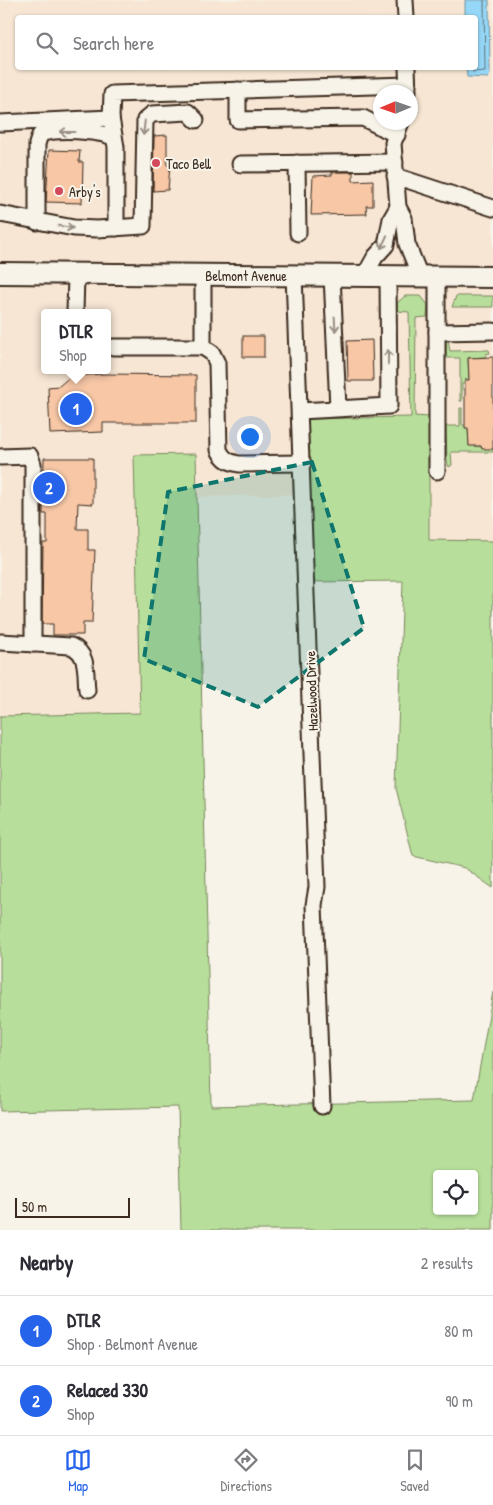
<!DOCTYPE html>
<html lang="en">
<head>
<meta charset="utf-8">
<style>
	:root { --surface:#fff; --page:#f7f7f7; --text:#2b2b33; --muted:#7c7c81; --line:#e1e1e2; --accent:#2563eb }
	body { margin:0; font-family:"Patrick Hand",sans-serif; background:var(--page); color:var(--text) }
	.controls { position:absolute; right:15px; bottom:15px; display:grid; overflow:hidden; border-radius:5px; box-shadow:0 1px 4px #0004 }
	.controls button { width:45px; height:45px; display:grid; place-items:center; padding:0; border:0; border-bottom:1px solid var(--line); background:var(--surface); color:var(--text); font:25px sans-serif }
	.compass { position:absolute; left:373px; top:85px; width:45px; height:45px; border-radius:50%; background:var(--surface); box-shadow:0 1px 4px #0004; rotate:268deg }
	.scale { position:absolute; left:15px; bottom:12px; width:115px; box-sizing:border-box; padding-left:5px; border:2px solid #3b2a1e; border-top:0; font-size:14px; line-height:18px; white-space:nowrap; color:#3b2a1e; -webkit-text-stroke:4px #f7f3e8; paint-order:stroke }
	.you { position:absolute; left:249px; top:436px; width:18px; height:18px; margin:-12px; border:4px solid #fff; border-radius:50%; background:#1a73e8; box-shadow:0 0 0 8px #1a73e833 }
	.badge { display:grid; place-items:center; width:32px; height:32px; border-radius:50%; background:var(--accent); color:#fff; font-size:16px; font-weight:700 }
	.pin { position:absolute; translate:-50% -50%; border:2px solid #fff; box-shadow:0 1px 5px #0006 }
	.popup { position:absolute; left:41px; top:309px; width:70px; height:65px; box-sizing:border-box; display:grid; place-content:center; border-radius:5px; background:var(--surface); filter:drop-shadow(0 1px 4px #0005); font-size:16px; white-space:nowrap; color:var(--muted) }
	.popup b { font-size:19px; color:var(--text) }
	.popup::after { content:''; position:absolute; left:50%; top:100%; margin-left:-10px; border:10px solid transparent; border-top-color:var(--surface) }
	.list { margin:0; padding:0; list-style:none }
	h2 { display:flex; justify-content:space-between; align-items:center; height:65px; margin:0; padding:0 20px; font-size:21px }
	h2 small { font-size:16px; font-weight:400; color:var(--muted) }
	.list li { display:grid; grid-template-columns:32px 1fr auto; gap:15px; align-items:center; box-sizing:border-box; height:70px; padding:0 20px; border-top:1px solid var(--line) }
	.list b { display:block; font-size:19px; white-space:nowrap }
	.list p { margin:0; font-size:16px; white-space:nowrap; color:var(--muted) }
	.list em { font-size:16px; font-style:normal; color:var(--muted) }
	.icon { flex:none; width:28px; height:28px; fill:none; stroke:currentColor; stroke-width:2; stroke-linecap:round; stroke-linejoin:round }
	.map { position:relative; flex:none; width:493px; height:1230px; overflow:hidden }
	.search { position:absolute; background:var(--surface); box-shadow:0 1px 4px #0004; left:15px; right:15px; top:15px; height:55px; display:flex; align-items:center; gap:12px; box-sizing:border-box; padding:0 18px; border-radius:5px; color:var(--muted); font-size:19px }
	.sheet { height:205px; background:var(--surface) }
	nav { display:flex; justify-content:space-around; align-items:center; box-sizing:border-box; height:70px; border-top:1px solid var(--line); background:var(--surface); font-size:14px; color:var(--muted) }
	nav a { display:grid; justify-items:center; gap:2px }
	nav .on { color:var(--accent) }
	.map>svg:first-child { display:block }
	.built { fill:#f7e6d4; fill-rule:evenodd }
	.green { fill:#b7df9b; stroke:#79845c; fill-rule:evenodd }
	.water { fill:#95d7f7; stroke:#7192a0 }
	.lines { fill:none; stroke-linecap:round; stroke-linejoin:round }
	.shore { stroke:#5f6f75; stroke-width:1 }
	.building { fill:#f7c7a6; stroke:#3b2a1e }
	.minor-casing { stroke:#3b2a1e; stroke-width:19 }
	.major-casing { stroke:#3b2a1e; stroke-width:24 }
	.minor { stroke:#f7f3e8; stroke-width:15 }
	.major { stroke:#f7f3e8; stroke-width:20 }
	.oneway { stroke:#998e83 }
	.marked { fill:#0f766e; fill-opacity:0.2; stroke:#0f766e; stroke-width:4; stroke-dasharray:10 6; stroke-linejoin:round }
	.poi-dot { fill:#d1495b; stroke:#f7f3e8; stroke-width:2 }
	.labels { text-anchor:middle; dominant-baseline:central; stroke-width:4; stroke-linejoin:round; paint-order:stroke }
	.poi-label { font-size:14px; fill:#3b2a1e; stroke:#f7f3e8; text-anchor:start }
	.street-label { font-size:14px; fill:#3b2a1e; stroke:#f7f3e8 }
</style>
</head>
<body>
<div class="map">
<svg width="493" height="1230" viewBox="0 0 493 1230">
	<rect width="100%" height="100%" fill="#f7f3e8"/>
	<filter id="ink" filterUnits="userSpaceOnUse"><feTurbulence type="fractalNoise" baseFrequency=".02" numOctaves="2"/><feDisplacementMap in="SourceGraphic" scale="10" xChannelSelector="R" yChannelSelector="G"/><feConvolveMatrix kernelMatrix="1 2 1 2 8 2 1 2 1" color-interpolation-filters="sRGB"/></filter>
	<g filter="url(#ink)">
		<path class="built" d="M0,0h493v579l-189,-85 -107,3 -1,-43 -62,1 6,258 -140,3zM18,18h458v50h-458zM380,92h30v30h-30zM45,313h62v57h-62z"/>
		<g class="green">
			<path d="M405,296h16l7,9 -1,12 -11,1 -1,98 14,1v123l64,1v347l-28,-20 -52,-12 -17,-68 7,-207 -96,1 -1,-163 105,-2 -2,-105 -12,-1v-8z"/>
			<path d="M456,296h37v11h-41z"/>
			<path d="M448,339l2,12 39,-1 1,3 -4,1 -1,3 -17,1 1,22 -7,4v17h-2v-43h-14v-18z"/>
			<path d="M460,408h2v16l6,4 1,17 24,4v3h-42l1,13 -3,2 -2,-6 -1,-33 1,-2h13z"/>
			<path d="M196,454l15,652 263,-6 19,-108v238h-312l-3,-123 -178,4v-395l140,-3 -6,-258zM437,1174h37v37h-37z"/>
		</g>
		<path class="water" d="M465,0h24l1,74 -2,4 -21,-1 -1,-9h10v-50l-11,-1z"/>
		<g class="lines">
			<path class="shore" d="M471,68l2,4 12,-1 -1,-71"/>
		</g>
		<g class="building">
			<path d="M167,135v30l3,1 -2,24 -15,1 1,-55z"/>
			<path d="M49,150l31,1 -1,11h4l-1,41 -36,-1z"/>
			<path d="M332,172h21v9l20,-1v26h-7l1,8 -56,1 2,-39 19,-1z"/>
			<rect x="243" y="336" width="21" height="21"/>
			<path d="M372,340l1,41h-25l-1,-40z"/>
			<path d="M493,357v92h-11l-1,-3h-12l-1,-18h-3v-48h4l-1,-22z"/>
			<path d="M103,374l93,1v48h-93v9l-53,2 -2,-47 11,-1 12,-10z"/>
			<path d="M44,458h49v46l-15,-1 -1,26h11v21h7l-3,73h-9v12h-30v-11h-11l1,-81h4v-29h-4z"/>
		</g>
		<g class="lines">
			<defs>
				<g id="minor">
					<path d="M405,0l1,18"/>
					<path d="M407,68l1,24"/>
					<path d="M238,90v30l125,-2 34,17"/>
					<path d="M401,122l-8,21 5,64 6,11 3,26 13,32"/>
					<path d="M0,123l111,-5"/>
					<path d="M297,163l1,70"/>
					<path d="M240,164l155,-2"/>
					<path d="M395,176l98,32"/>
					<path d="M0,214l74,14 23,1 46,-3 2,-106 7,-6 36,-2 8,8"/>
					<path d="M37,222v-78l3,-9c11,-8 62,-4 74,3"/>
					<path d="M116,228v-81l-5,-29 1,-24 296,-9"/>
					<path d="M203,275v72l9,6 5,10 2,87c5,10 10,12 20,14l64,-1"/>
					<path d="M294,275l23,612 -3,18 8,201"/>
					<path d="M332,275l6,133"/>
					<path d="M365,275l10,-18 11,-12 5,-26 7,-12"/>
					<path d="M437,276v195"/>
					<path d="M75,313l1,-38"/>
					<path d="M437,332l56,-1"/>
					<path d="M113,347h90"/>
					<path d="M300,411l89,-5 -1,-131"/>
					<path d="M0,457l30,-1 3,8v180"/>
					<path d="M0,642l71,4c18,8 14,27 16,44"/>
				</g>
				<path id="major" d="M0,273l493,4"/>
			</defs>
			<use href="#minor" class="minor-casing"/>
			<use href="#major" class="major-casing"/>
			<use href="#minor" class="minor"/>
			<use href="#major" class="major"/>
		</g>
		<defs><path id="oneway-shaft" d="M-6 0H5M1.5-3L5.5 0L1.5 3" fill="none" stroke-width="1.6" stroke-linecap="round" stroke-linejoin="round" transform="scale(1.25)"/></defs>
		<g class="oneway">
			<use href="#oneway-shaft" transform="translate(144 128) rotate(96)"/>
			<use href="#oneway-shaft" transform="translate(67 132) rotate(-180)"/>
			<use href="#oneway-shaft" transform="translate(66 227) rotate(9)"/>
			<use href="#oneway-shaft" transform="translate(384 242) rotate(115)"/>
			<use href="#oneway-shaft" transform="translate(335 324) rotate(87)"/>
			<use href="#oneway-shaft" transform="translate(388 357) rotate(-90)"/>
		</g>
	</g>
	<path class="marked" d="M312,462l52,166 -106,79 -114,-48 24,-167z"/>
	<g class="poi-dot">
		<circle cx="156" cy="163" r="5"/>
		<circle cx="59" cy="191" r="5"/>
	</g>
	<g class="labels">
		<g class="poi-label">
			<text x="166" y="163">Taco Bell</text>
			<text x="69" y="191">Arby's</text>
		</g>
		<g class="street-label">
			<text x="246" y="275">Belmont Avenue</text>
			<text transform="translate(311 691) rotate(-92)">Hazelwood Drive</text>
		</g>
	</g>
</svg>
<div class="controls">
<button><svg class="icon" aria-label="locate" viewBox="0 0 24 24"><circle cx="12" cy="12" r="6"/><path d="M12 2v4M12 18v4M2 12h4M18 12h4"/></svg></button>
</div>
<svg class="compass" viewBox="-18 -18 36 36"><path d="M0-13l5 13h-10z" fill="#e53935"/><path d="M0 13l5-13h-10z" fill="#7c7c81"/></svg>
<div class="scale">50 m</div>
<div class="you"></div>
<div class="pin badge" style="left:76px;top:409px">1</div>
<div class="popup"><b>DTLR</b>Shop</div>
<div class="pin badge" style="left:49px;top:488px">2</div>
<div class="search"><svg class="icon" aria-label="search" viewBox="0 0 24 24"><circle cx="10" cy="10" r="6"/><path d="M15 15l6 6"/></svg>Search here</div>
</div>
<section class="sheet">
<h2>Nearby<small>2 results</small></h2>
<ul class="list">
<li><span class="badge">1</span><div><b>DTLR</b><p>Shop · Belmont Avenue</p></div><em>80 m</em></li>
<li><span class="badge">2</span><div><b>Relaced 330</b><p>Shop</p></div><em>90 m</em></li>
</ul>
</section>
<nav>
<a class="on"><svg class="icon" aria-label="map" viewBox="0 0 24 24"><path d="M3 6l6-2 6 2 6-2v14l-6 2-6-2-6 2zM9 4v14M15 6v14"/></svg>Map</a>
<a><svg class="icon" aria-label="directions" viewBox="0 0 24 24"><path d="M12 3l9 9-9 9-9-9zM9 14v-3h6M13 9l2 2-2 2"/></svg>Directions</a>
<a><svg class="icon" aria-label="saved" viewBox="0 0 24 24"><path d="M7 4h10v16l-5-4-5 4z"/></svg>Saved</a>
</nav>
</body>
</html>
